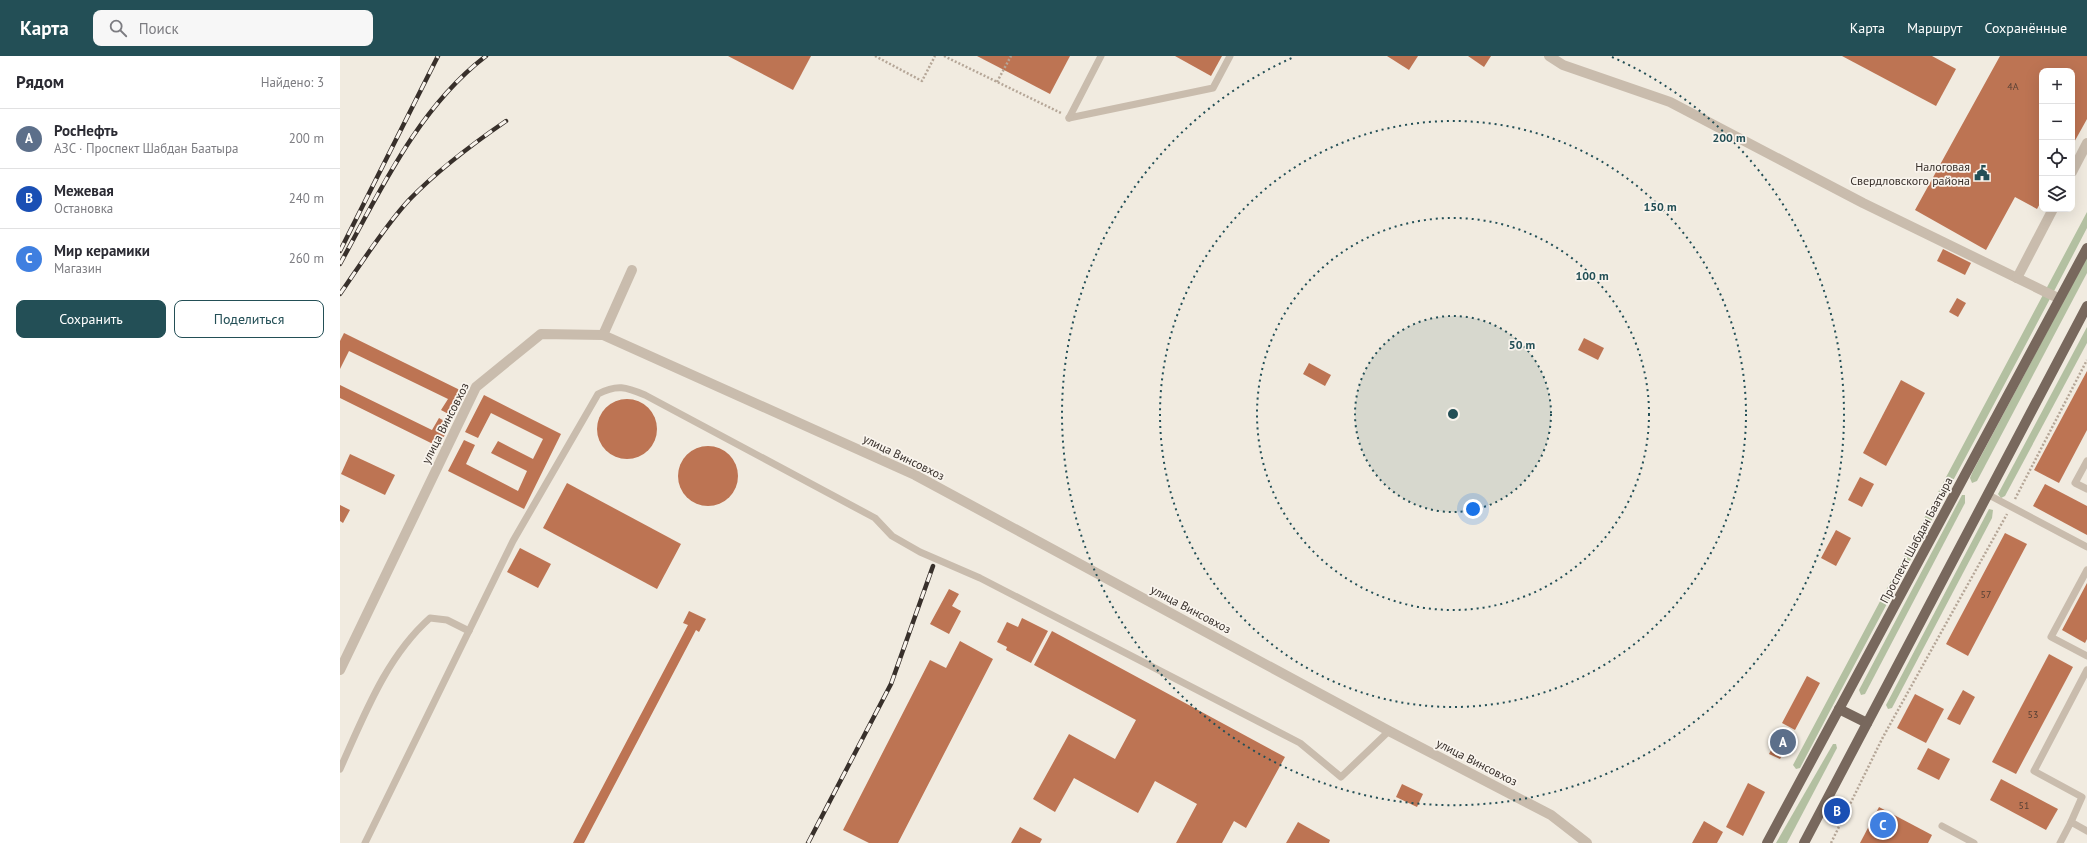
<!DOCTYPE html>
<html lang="ru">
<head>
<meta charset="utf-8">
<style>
	:root { --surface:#fff; --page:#f7f7f7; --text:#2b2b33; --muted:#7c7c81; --line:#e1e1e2; --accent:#234f56 }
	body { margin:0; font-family:"PT Sans",sans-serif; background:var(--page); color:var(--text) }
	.controls { position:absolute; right:12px; top:12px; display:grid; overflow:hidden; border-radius:8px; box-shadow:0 4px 16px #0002 }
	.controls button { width:36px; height:36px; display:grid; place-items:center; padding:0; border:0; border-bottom:1px solid var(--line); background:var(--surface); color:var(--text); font:20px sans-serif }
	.you { position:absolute; left:1133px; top:453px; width:14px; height:14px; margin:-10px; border:3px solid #fff; border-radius:50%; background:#1a73e8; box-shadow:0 0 0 6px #1a73e833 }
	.badge { display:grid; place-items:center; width:26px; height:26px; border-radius:50%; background:var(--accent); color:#fff; font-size:13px; font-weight:700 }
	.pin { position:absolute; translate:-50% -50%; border:2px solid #fff; box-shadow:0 1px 4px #0006 }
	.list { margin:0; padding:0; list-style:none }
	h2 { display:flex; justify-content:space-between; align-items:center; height:52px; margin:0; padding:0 16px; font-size:17px }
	h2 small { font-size:13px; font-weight:400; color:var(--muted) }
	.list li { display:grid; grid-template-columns:26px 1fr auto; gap:12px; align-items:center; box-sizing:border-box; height:60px; padding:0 16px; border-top:1px solid var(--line) }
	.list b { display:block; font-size:15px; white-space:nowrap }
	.list p { margin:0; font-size:13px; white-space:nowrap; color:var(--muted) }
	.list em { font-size:13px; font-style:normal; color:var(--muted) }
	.actions { display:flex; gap:8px; padding:12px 16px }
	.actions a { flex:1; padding:9px 0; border:1px solid var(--accent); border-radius:8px; text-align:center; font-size:14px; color:var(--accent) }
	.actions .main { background:var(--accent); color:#fff }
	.icon { flex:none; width:22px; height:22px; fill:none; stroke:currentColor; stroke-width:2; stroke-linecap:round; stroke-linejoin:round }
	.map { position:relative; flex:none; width:1747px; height:787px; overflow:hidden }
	header { display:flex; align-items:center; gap:24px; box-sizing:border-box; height:56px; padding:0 20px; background:var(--accent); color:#fff }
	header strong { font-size:19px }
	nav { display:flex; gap:22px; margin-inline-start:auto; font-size:14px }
	.search { width:280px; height:36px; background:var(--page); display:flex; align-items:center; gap:10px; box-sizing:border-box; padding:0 14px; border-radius:8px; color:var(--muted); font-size:15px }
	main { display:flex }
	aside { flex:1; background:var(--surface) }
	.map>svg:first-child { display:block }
	.green { fill:#b3c0a1 }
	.building { fill:#bd7453 }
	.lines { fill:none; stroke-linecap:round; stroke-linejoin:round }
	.path { stroke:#b5a697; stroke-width:2.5; stroke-dasharray:2 2; stroke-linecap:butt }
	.service { stroke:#c9bcad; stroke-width:7 }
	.minor { stroke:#c9bcad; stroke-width:10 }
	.primary { stroke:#78685d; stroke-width:10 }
	.rail-casing { stroke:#38302b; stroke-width:4.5 }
	.rail { stroke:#f9f4ed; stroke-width:3; stroke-dasharray:9; stroke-linecap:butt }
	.ring { fill:none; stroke:#234f56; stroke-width:2; stroke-dasharray:2 4 }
	.labels { text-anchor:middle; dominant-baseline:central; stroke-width:3.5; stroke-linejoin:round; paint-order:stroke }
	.number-label { font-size:10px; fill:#594135 }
	.poi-label { font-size:12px; fill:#38302b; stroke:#f9f4ed; text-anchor:end }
	.street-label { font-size:12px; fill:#38302b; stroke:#f9f4ed }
	.centre { fill:#234f56; stroke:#f9f4ed; stroke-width:2 }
	.ring-label { font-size:12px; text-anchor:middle; font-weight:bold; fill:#234f56; stroke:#f9f4ed; stroke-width:3.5; stroke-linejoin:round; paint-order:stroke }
</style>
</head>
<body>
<header>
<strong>Карта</strong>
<div class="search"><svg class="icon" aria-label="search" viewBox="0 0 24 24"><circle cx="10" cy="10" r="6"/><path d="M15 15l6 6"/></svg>Поиск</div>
<nav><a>Карта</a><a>Маршрут</a><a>Сохранённые</a></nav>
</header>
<main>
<aside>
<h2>Рядом<small>Найдено: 3</small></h2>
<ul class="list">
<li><span class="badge" style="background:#5c6f8a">A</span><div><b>РосНефть</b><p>АЗС · Проспект Шабдан Баатыра</p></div><em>200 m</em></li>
<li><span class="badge" style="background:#1a4fb4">B</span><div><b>Межевая</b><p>Остановка</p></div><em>240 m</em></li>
<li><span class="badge" style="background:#3f7fe0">C</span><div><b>Мир керамики</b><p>Магазин</p></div><em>260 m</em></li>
</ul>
<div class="actions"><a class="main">Сохранить</a><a>Поделиться</a></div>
</aside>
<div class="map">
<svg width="1747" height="787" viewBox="0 0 1747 787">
	<rect width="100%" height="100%" fill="#f1ebe0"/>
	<g class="green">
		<path d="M1747,156v16c-94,181 -193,360 -287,540l-4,1 -3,-4z"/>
		<path d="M1747,201v16l-110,208 -5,2 -2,-5 3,-7z"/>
		<path d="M1747,271v16l-82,153 -4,2 -3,-4z"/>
		<path d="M1622,439h3v8l-100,191 -4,1 -2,-5z"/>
		<path d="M1649,453l4,1 -1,8 -100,190 -4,1 -2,-4z"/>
		<path d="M1493,688h3l1,4 -50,95h-11z"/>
	</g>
	<g class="building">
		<path d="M388,0h83l-18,34z"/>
		<path d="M637,0h93l-20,38z"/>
		<path d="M835,0h47l-11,20z"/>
		<path d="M1047,0h31l-9,14z"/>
		<path d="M1128,0h23l-7,11z"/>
		<path d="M1502,0h90l24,13 -20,37z"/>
		<path d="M1660,0h87v63l-15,27v-75h-30v129l-5,9 -22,-12 -29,53 -71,-40z"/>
		<path d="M1603,193l28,14 -6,12 -28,-14z"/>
		<path d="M1617,242l9,5 -8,14 -9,-5z"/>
		<path d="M4,277l122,60 -12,24 -13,-7 7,-11 -99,-48 -9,18v-28z"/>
		<path d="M1244,282l20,10 -6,12 -20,-10z"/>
		<path d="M969,307l22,12 -6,11 -22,-12z"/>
		<path d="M1747,315v59l-28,53 -25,-13z"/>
		<path d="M1561,324l24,13 -39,73 -23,-13z"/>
		<path d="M0,329l92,45 7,-12 11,6 -11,23 -99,-49z"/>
		<path d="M144,339l77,39 -37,75 -76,-38 16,-31 11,5 -9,19 52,27 9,-20 -36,-18 7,-12 35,18 10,-20 -52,-26 -13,25 -13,-6z"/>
		<circle cx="287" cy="373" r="30"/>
		<circle cx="368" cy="420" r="30"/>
		<path d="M10,398l45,21 -10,20 -44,-21z"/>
		<path d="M1520,421l14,7 -12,23 -14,-7z"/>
		<path d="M227,427l114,61 -24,45 -114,-61z"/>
		<path d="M1705,428l42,22v29l-54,-29z"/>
		<path d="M0,449l10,5 -7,13 -3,-2z"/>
		<path d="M1496,474l15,8 -15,28 -15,-8z"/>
		<path d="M1665,477l22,11 -59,112 -22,-12z"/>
		<path d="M180,492l31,16 -13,24 -31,-16z"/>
		<path d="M1747,527v56l-2,4 -23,-13z"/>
		<path d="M609,533l10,5 -7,12 9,5 -12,23 -19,-10z"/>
		<path d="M349,555l17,8 -7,13 -3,-2 -112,213h-11l115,-218 -5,-2z"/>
		<path d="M682,562l26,13 -17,32 -25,-13 1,-3 -10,-5 10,-20 11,5z"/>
		<path d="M712,575l233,126 -39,71 -12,-7 -12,22h-46l21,-39 -42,-23 -17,32 -64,-35 -19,34 -22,-13 36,-65 46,25 21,-39 -102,-55z"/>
		<path d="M620,585l33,18 -95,184h-29l-26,-13 87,-170 16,8z"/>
		<path d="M1709,598l24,13 -57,107 -24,-12z"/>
		<path d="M1467,620l13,7 -25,47 -13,-7z"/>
		<path d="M1623,634l12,7 -15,28 -13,-6z"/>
		<path d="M1575,638l29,15 -18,34 -29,-15z"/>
		<path d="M1440,677l11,6 -11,20 -11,-5z"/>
		<path d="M1588,692l22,11 -11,21 -22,-11z"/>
		<path d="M1661,723l57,30 -12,21 -56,-30z"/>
		<path d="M1408,727l17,9 -22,44 -17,-9z"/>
		<path d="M1062,728l21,10 -6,13 -21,-10z"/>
		<path d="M1539,751l53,28 -4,8h-68z"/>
		<path d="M1364,765l19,11 -6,11h-25z"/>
		<path d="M958,766l32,18 -1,3h-43z"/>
		<path d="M680,771l22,12 -2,4h-29z"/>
	</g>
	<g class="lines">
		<g class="path">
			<path d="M535,0l47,25 13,-25"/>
			<path d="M604,0l117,57"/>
			<path d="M657,26l14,-26"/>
			<path d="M1675,443l72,-139"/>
			<path d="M1491,787l52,-106 124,-223"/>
		</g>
		<g class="service">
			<path d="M729,62l144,-30 17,-32"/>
			<path d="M729,62l32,-62"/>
			<path d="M1747,405l-12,22 12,6"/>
			<path d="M1647,438l100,53"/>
			<path d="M1747,514l-36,67 36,19"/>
			<path d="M0,713c24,-53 46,-112 90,-151l17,2 22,11"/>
			<path d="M1731,766l11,-25 -48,-26 53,-101"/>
			<path d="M1602,770l32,17"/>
			<path d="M25,787l148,-302 85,-147c19,-10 28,-7 47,1l230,123 17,18 28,16 60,26 320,165 41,34 48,-46"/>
			<path d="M1720,787l11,-21 16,9"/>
		</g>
		<g class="minor">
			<path d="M1209,0l14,9 107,37 193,101 154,75 36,-69"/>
			<path d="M1732,116l15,-29"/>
			<path d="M1677,222l43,21"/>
			<path d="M263,279l29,-65"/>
			<path d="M0,614l136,-283 65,-53 62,1 312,140 474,256 162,84 36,28"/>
		</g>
		<g class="primary">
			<path d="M1499,653l28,14"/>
			<path d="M1427,787l320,-595"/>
			<path d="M1464,787l283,-537"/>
		</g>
		<defs>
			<g id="rail">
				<path d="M0,195l98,-195"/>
				<path d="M0,208c40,-73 78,-156 146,-208"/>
				<path d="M0,238c21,-30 44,-67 69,-94 30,-31 62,-55 97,-79"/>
				<path d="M468,787l83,-159 42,-118"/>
			</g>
		</defs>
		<use href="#rail" class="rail-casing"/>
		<use href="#rail" class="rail"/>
	</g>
	<circle cx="1113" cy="358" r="98" fill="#234f56" fill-opacity=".12"/>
	<g class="ring">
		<circle cx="1113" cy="358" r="98"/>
		<circle cx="1113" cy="358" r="196"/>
		<circle cx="1113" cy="358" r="293"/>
		<path d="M1272 1A391 391 0 1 1 954 1"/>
	</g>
	<defs>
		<symbol id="civic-bare" viewBox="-9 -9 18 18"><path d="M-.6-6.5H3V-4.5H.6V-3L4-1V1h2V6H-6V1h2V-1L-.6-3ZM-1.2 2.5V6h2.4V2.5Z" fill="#234f56" stroke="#f9f4ed" stroke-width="2.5" paint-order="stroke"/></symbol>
	</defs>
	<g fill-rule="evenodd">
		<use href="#civic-bare" x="1631" y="106" width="22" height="22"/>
	</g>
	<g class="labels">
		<g class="number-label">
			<text x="1673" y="30">4А</text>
			<text x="1646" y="538">57</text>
			<text x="1693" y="658">53</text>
			<text x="1684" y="749">51</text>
		</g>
		<g class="poi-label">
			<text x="1630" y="110">Налоговая<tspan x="1630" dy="14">Свердловского района</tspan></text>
		</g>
		<g class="street-label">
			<text transform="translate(105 367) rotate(-63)">улица Винсовхоз</text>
			<text transform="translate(564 401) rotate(26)">улица Винсовхоз</text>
			<text transform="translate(1576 484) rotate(-62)">Проспект Шабдан Баатыра</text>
			<text transform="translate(851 553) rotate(28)">улица Винсовхоз</text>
			<text transform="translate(1137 706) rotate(27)">улица Винсовхоз</text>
		</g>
	</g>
	<circle cx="1113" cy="358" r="6" class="centre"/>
	<g class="ring-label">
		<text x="1389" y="86">200 m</text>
		<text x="1320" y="155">150 m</text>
		<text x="1252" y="224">100 m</text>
		<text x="1182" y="293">50 m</text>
	</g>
</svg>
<div class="controls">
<button>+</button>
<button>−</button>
<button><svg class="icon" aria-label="locate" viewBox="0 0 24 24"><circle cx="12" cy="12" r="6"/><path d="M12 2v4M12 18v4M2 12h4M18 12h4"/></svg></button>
<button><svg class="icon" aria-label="layers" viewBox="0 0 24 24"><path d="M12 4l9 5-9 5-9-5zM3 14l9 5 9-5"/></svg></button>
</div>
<div class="you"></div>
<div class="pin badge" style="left:1443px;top:686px;background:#5c6f8a">A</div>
<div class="pin badge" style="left:1497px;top:755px;background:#1a4fb4">B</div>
<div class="pin badge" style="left:1543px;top:769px;background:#3f7fe0">C</div>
</div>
</main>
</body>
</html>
